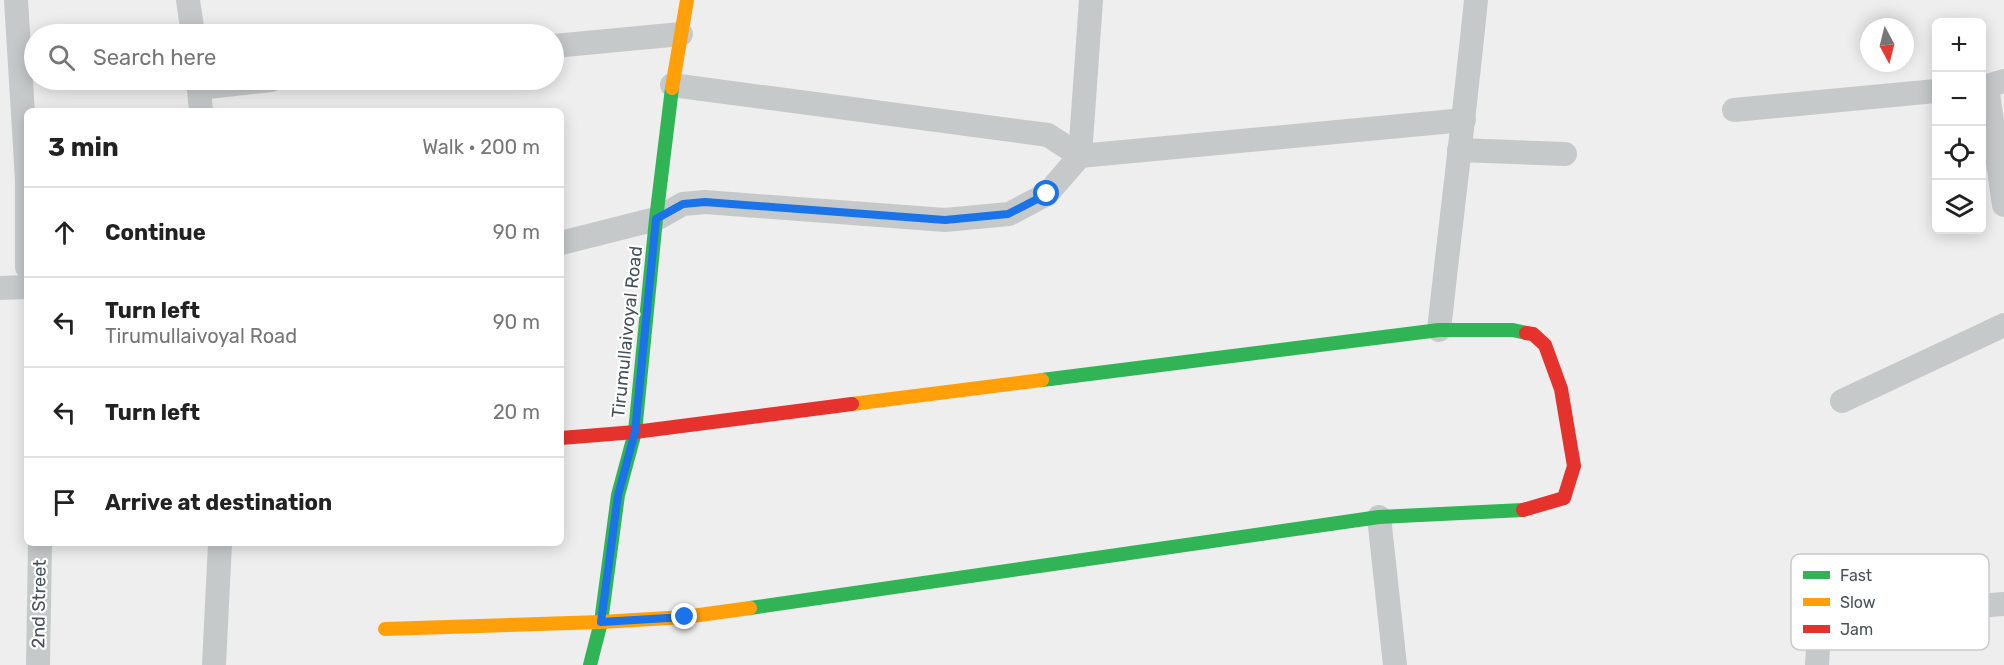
<!DOCTYPE html>
<html lang="en">
<head>
<meta charset="utf-8">
<style>
	:root { --surface:#fff; --page:#f2f2f2; --text:#222; --muted:#767676; --line:#e0e0e0 }
	body { margin:0; font-family:Rubik,sans-serif; background:var(--page); color:var(--text) }
	.controls { position:absolute; right:18px; top:18px; display:grid; overflow:hidden; border-radius:9px; box-shadow:0 3px 15px #0003 }
	.controls button { width:54px; height:54px; display:grid; place-items:center; padding:0; border:0; border-bottom:2px solid var(--line); background:var(--surface); color:var(--text); font:30px sans-serif }
	.compass { position:absolute; left:1860px; top:18px; width:54px; height:54px; border-radius:50%; background:var(--surface); box-shadow:0 3px 15px #0003; rotate:173deg }
	.stop { position:absolute; width:18px; height:18px; margin:-14px; border:4px solid #1a73e8; border-radius:50%; background:#fff }
	.stop.end { background:#1a73e8; border-color:#fff; box-shadow:0 2px 6px #0008 }
	.list { margin:0; padding:0; list-style:none }
	h2 { display:flex; justify-content:space-between; align-items:center; height:78px; margin:0; padding:0 24px; font-size:26px }
	h2 small { font-size:20px; font-weight:400; color:var(--muted) }
	.list li { display:grid; grid-template-columns:39px 1fr auto; gap:18px; align-items:center; box-sizing:border-box; height:90px; padding:0 24px; border-top:2px solid var(--line) }
	.list b { display:block; font-size:22px; white-space:nowrap }
	.list p { margin:0; font-size:20px; white-space:nowrap; color:var(--muted) }
	.list em { font-size:20px; font-style:normal; color:var(--muted) }
	.icon { flex:none; width:33px; height:33px; fill:none; stroke:currentColor; stroke-width:2; stroke-linecap:round; stroke-linejoin:round }
	.map { position:relative; flex:none; width:2004px; height:665px; overflow:hidden }
	.search { position:absolute; background:var(--surface); box-shadow:0 3px 15px #0003; left:24px; top:24px; width:540px; height:66px; display:flex; align-items:center; gap:15px; box-sizing:border-box; padding:0 21px; border-radius:33px; color:var(--muted); font-size:22px }
	.panel { position:absolute; background:var(--surface); box-shadow:0 3px 15px #0003; left:24px; top:108px; width:540px; height:438px; border-radius:9px }
	.map>svg:first-child { display:block }
	.lines { fill:none; stroke-linecap:round; stroke-linejoin:round }
	.street { stroke:#c6c9ca; stroke-width:24 }
	.fast { stroke:#30b455; stroke-width:14 }
	.slow { stroke:#ff9f0a; stroke-width:14 }
	.jam { stroke:#e5322d; stroke-width:14 }
	.route { stroke:#1a73e8; stroke-width:8 }
	.labels { text-anchor:middle; dominant-baseline:central; stroke-width:4.5; stroke-linejoin:round; paint-order:stroke }
	.street-label { font-size:18px; fill:#475159; stroke:#fff }
	.key { fill:#fff; stroke:#c8cbcd; stroke-width:1.5 }
	.key-label { font-size:16px; fill:#475159 }
</style>
</head>
<body>
<div class="map">
<svg width="2004" height="665" viewBox="0 0 2004 665">
	<rect width="100%" height="100%" fill="#efeeee"/>
	<g class="lines">
		<g class="street">
			<path d="M16,0l11,179v88"/>
			<path d="M188,0l5,34"/>
			<path d="M554,46l127,-12"/>
			<path d="M198,80l3,31"/>
			<path d="M2004,81l-17,5 17,119"/>
			<path d="M672,85l376,50 32,21 384,-36"/>
			<path d="M199,88l72,-8"/>
			<path d="M1734,110l202,-19"/>
			<path d="M1459,150l106,4"/>
			<path d="M561,243l95,-24 27,-15 22,-2 240,18 64,-6 38,-20 33,-38 11,-156"/>
			<path d="M0,288l27,-1"/>
			<path d="M1439,330c12,-110 26,-220 37,-330"/>
			<path d="M1842,401l162,-76"/>
			<path d="M1379,517l16,148"/>
			<path d="M38,665l2,-122"/>
			<path d="M214,665l6,-122"/>
			<path d="M1817,665l2,-33 5,-11 11,-4 169,-13"/>
		</g>
		<g class="fast">
			<path d="M1042,380l397,-50h74l13,3"/>
			<path d="M750,608l629,-91 144,-7"/>
			<path d="M590,665l11,-43 17,-127 17,-63 21,-213 16,-131"/>
		</g>
		<g class="slow">
			<path d="M672,88l15,-88"/>
			<path d="M852,404l190,-24"/>
			<path d="M385,629l216,-7 84,-5 65,-9"/>
		</g>
		<g class="jam">
			<path d="M561,438l74,-6 217,-28"/>
			<path d="M1523,510l41,-12 10,-32 -13,-77 -16,-44 -12,-11 -7,-1"/>
		</g>
	</g>
	<g class="lines">
		<path class="route" d="M685,617l-84,5 17,-127 17,-63 21,-213 27,-15 22,-2 240,18 63,-6 39,-20"/>
	</g>
	<g class="labels">
		<g class="street-label">
			<text transform="translate(627 332) rotate(-84)">Tirumullaivoyal Road</text>
			<text transform="translate(39 604) rotate(-89)">2nd Street</text>
		</g>
	</g>
	<rect x="1791" y="554" width="198" height="96" rx="9" class="key"/>
	<rect x="1803" y="571" width="27" height="8" fill="#30b455"/>
	<rect x="1803" y="598" width="27" height="8" fill="#ff9f0a"/>
	<rect x="1803" y="625" width="27" height="8" fill="#e5322d"/>
	<g class="key-label">
		<text x="1840" y="581">Fast</text>
		<text x="1840" y="608">Slow</text>
		<text x="1840" y="635">Jam</text>
	</g>
</svg>
<div class="controls">
<button>+</button>
<button>−</button>
<button><svg class="icon" aria-label="locate" viewBox="0 0 24 24"><circle cx="12" cy="12" r="6"/><path d="M12 2v4M12 18v4M2 12h4M18 12h4"/></svg></button>
<button><svg class="icon" aria-label="layers" viewBox="0 0 24 24"><path d="M12 4l9 5-9 5-9-5zM3 14l9 5 9-5"/></svg></button>
</div>
<svg class="compass" viewBox="-18 -18 36 36"><path d="M0-13l5 13h-10z" fill="#e53935"/><path d="M0 13l5-13h-10z" fill="#767676"/></svg>
<div class="stop" style="left:1047px;top:194px"></div>
<div class="stop end" style="left:685px;top:617px"></div>
<div class="search"><svg class="icon" aria-label="search" viewBox="0 0 24 24"><circle cx="10" cy="10" r="6"/><path d="M15 15l6 6"/></svg>Search here</div>
<section class="panel">
<h2>3 min<small>Walk · 200 m</small></h2>
<ul class="list">
<li><svg class="icon" aria-label="ahead" viewBox="0 0 24 24"><path d="M12 20V5M6 11l6-6 6 6"/></svg><div><b>Continue</b></div><em>90 m</em></li>
<li><svg class="icon" aria-label="left" viewBox="0 0 24 24"><path d="M17 20v-9H6M10 6l-5 5 5 5"/></svg><div><b>Turn left</b><p>Tirumullaivoyal Road</p></div><em>90 m</em></li>
<li><svg class="icon" aria-label="left" viewBox="0 0 24 24"><path d="M17 20v-9H6M10 6l-5 5 5 5"/></svg><div><b>Turn left</b></div><em>20 m</em></li>
<li><svg class="icon" aria-label="arrive" viewBox="0 0 24 24"><path d="M6 21V4h12l-3 4 3 4H6"/></svg><div><b>Arrive at destination</b></div></li>
</ul>
</section>
</div>
</body>
</html>
